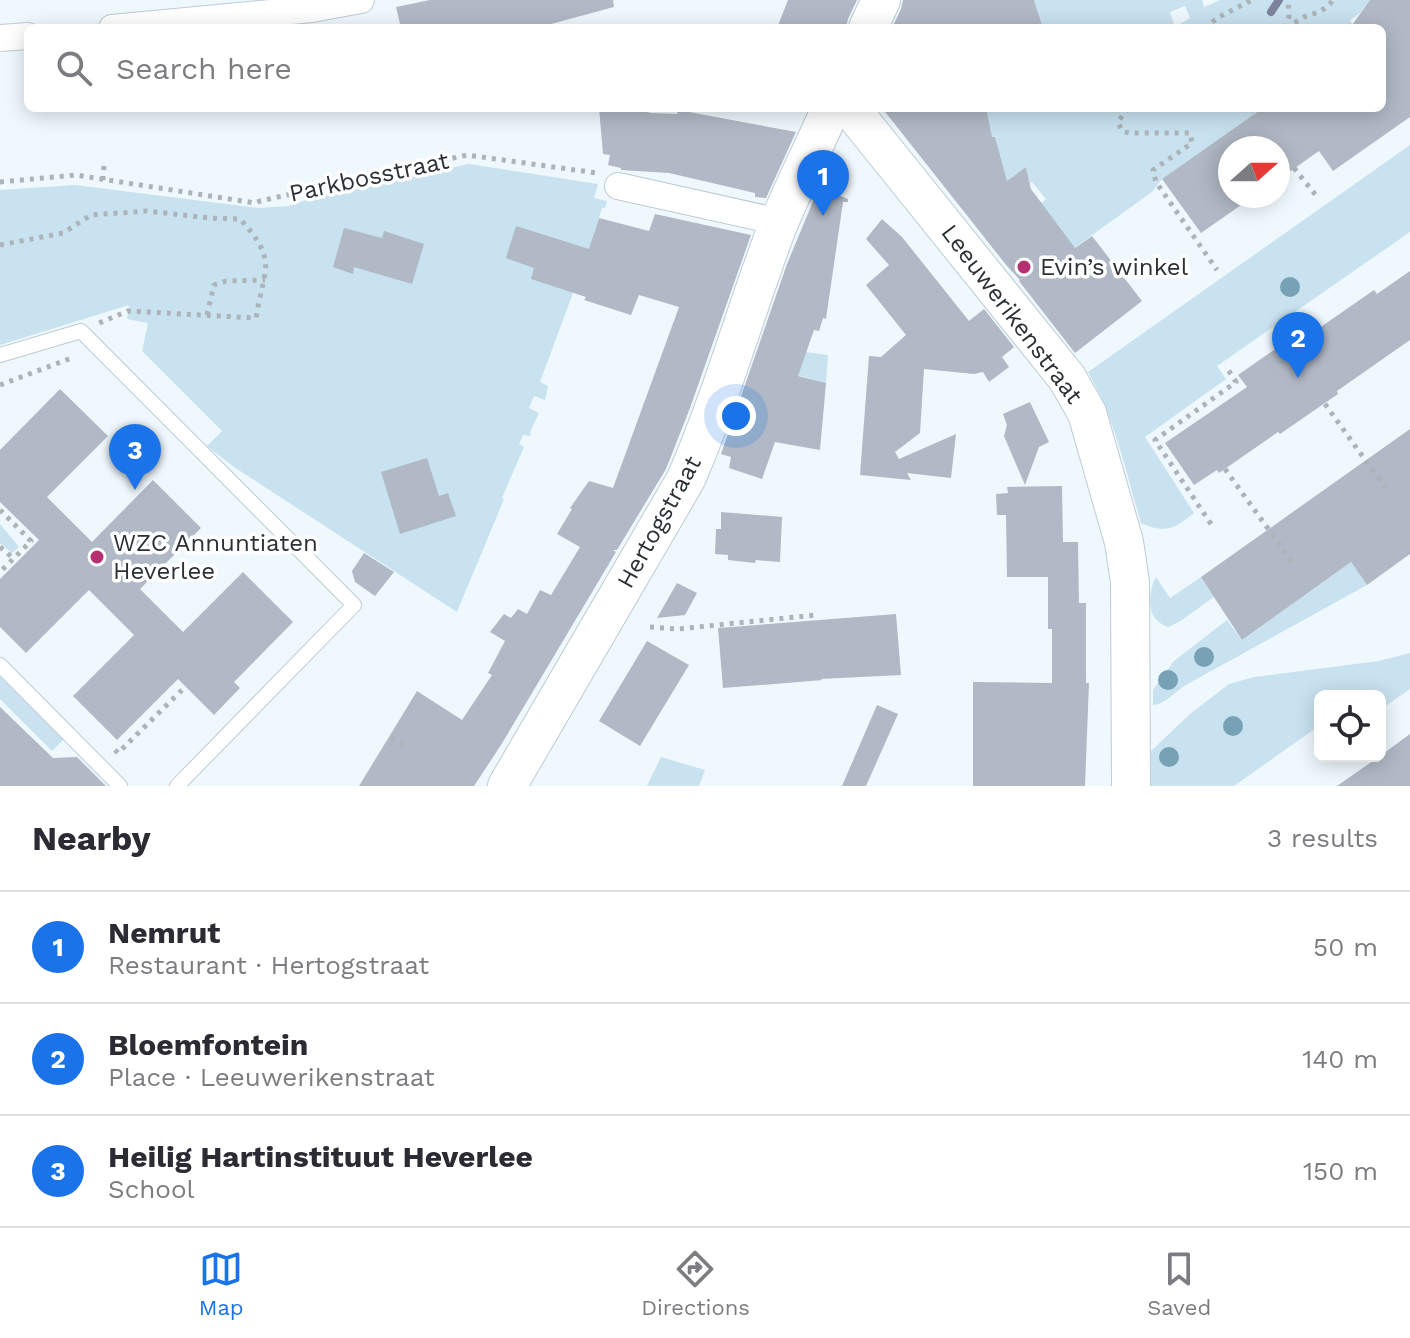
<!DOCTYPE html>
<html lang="en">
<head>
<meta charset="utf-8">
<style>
	:root { --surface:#fff; --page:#f2f2f3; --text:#2b2b33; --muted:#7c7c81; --line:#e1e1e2; --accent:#1a73e8 }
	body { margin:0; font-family:"Work Sans",sans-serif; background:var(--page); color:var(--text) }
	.controls { position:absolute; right:24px; bottom:24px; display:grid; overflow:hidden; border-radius:12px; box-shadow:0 4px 20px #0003 }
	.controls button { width:72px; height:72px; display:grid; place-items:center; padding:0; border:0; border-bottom:2px solid var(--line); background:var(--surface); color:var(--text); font:40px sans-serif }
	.compass { position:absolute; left:1218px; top:136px; width:72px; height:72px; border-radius:50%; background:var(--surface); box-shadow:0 4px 20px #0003; rotate:69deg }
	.you { position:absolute; left:736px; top:416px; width:28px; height:28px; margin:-20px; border:6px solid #fff; border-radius:50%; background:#1a73e8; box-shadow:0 0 0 12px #1a73e833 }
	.badge { display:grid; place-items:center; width:52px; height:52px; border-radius:50%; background:var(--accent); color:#fff; font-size:26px; font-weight:700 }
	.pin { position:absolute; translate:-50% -66px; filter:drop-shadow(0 2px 4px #0008) }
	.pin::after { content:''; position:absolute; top:42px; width:28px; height:24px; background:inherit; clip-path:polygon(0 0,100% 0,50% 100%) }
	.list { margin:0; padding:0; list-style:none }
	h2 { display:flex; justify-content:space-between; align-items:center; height:104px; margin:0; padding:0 32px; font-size:34px }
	h2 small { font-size:26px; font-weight:400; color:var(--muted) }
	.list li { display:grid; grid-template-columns:52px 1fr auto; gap:24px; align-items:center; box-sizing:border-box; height:112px; padding:0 32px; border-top:2px solid var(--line) }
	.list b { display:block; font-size:30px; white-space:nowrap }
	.list p { margin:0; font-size:26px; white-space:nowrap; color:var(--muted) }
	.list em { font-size:26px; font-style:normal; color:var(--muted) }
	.icon { flex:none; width:44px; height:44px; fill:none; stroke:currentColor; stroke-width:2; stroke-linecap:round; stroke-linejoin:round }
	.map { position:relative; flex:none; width:1410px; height:786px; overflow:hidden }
	.search { position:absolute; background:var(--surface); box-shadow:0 4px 20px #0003; left:24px; right:24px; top:24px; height:88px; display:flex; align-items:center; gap:20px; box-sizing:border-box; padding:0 28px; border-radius:12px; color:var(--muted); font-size:30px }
	.sheet { height:440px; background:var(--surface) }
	nav { display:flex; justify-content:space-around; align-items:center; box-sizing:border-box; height:112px; border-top:2px solid var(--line); background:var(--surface); font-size:22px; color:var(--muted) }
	nav a { display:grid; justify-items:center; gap:4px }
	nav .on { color:var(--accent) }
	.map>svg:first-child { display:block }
	.green { fill:#c9e2f0; fill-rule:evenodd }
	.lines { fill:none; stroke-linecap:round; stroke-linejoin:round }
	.stream { stroke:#7e839d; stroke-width:8 }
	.building { fill:#b0b9c5 }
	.lane-casing { stroke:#bdccd5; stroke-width:16 }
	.street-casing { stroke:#bdccd5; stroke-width:28 }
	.secondary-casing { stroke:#bdccd5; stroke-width:40 }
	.path { stroke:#acb4b9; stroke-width:5; stroke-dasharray:4 6; stroke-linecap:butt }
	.lane { stroke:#fff; stroke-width:14 }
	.street { stroke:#fff; stroke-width:26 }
	.secondary { stroke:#fff; stroke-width:38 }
	.tree { fill:#77a2b5 }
	.poi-dot { fill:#b52f73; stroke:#fff; stroke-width:3 }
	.labels { text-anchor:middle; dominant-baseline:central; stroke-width:7; stroke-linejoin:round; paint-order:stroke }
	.street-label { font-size:24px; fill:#2b3134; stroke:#fff }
	.poi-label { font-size:24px; fill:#2b3134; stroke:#fff; text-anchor:start }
</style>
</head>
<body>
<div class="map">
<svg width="1410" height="786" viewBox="0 0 1410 786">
	<rect width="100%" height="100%" fill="#eef8fd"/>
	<g class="green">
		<path d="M1034,0h168l2,7 16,-7h150l-10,13 -10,7 4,8h-7l-2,-3 -4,3h-298zM1185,6l5,12 -15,9 -5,-15z"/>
		<path d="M975,108h288l-101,71 -10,13 -78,56 -46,-34 18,-15 -14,-17 -2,1 -4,-16 -14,10 -5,15 -12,-55 -12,3z"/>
		<path d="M1410,145v87l-193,134 9,13 -81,58 49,76c-20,16 -28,21 -53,10 -15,-51 -26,-105 -53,-151z"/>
		<path d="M469,164l129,20 -4,14 13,3 -2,7h-3l-8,25 1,1 -55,148 8,4 -3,14 -11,-4 -5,12 10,5 -8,17 -1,6 -7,-1 -4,9 5,3 -22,51 2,1 -47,113 -223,-145 -27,-21 15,-15 -80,-80 6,-28 -21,-4 2,-14 -129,40v-155l75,-5 183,23 31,-2 28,-10z"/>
		<path d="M806,352l22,3 -2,28 -36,-10z"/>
		<path d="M0,524l19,23 -7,6 -12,-10z"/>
		<path d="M1351,562l16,23 -183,101c-10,7 -19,18 -31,19v-15l21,-29 53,-41 15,20z"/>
		<path d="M1156,577l14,21 31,-21 13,20 -35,25 -11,5c-5,-2 -9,-4 -12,-8 -9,-9 -6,-32 0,-42z"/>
		<path d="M1410,653v36l-30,21v-14h-60v29l-86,61h-83v-35l39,-37 39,-30 25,-7 125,-16z"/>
		<path d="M0,673l65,65 -13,13 -52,-52z"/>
		<path d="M661,757l44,13 -6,16h-52z"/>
	</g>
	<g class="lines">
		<path class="stream" d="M1271,12l8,-12"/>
	</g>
	<g class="building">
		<path d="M430,0h183l1,7 -63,17 1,4h-151l-5,-21z"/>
		<path d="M788,0h69l-9,19 -2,9h-69z"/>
		<path d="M903,0h131l9,28h-151l9,-19z"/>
		<path d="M1370,0h40v117l-77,54 -14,-20 -41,29v-32h-48v48h24l-53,37 -39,-54 101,-71h119v-80h-32z"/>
		<path d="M599,108h28l24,5 26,1 1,-4 118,22 -30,66 -11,-1v-4l-86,-20 -48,-3v-2l-13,-3 2,-10 -7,-1z"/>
		<path d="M882,108h104l6,29h3l12,44 19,-14 5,22 44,59 17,-12 50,65 -67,52 -56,-72 1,-1 -13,-14z"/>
		<path d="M819,187l29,12v3h-5l-17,117 -3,-1 -4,13 -5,-1 -16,46 28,7 -6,67 -45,-8 -13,37 -33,-11 2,-11 -10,-3 66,-190z"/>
		<path d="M655,214l96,21 -61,173 -24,61 -49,81h-4l3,2 -115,193 -27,41h-115l58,-95 45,29 30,-45 -4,-2 17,-32 -15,-9 14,-18 7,4 7,-9 9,5 13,-24 11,5 29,-48 -23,-13 15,-25 -2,-1 19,-27 24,7 66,-181 -40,-12 -8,20 -47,-15 2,-3 -55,-18 3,-11 -28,-10 10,-32 73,23 10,-31 50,13z"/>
		<path d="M882,219l20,18 67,84 15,-12 30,38 -12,10 7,10 -20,15 -6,-10 -9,2 -50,-5 -4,64 -25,19 4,7 57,-25 -5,44 -44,-5 4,7 -51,-5 9,-119 12,1 25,-22 -40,-50 23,-20 -23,-26z"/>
		<path d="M344,228l38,10 2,-7 40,13 -12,40 -58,-17 -1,7 -20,-7z"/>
		<path d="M1410,271v69l-73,51 1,3 -58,40 -2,-2 -59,41 -2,-3 -23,15 -29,-42 82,-56 -9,-12 59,-41 5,6 72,-50 3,4z"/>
		<path d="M60,389l48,47 -61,61 45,45 61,-62 48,48 -61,61 43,43 60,-60 50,50 -59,60 6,6 -26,27 -36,-36 -61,61 -44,-44 61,-61 -45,-45 -63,63 -26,-26v-48l39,-39 -39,-38v-52z"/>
		<path d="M1030,402l19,40 -10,5 -14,38 -21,-49 3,-11 -4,-11z"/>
		<path d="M1410,429v125l-43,31 -16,-23 -109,78 -41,-63z"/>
		<path d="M427,458l12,38 9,-3 8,23 -56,18 -19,-62z"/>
		<path d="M1062,486l1,56h15l1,61h7v80h3l-4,103h-112v-104l79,1v-54h-4v-52h-41l-1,-62h-9l-1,-21 12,-1 -1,-6z"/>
		<path d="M721,512l61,5 -2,45 -24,-2 -1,3 -27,-3v-5l-13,-1 1,-25h5z"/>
		<path d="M364,553l30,19 -19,24 -20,-14 -3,-11z"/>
		<path d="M677,583l20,10 -12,22 -28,3z"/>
		<path d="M896,614l5,61 -81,4 3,1 -100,8 -5,-60z"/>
		<path d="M647,641l42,24 -49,81 -41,-25z"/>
		<path d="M877,705l21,9 -32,72h-24z"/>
		<path d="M0,707l53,51 24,-1 29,29h-106z"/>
		<path d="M1410,734v52h-73l43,-30z"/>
	</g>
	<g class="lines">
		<defs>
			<g id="lane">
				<path d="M0,355l81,-24 273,274 -177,181"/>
				<path d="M0,665l120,121"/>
			</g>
			<g id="street">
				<path d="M112,28l200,-19 49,-9"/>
				<path d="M0,38l28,-2"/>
				<path d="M618,186l162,36"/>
			</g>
			<g id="secondary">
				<path d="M868,28l13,-28"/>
				<path d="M850,108l217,270 20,35 37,129 6,40 1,204"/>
				<path d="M507,786l179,-307c36,-83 60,-170 92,-254 16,-39 36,-78 53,-117"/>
			</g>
		</defs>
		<use href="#lane" class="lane-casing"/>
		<use href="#street" class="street-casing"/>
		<use href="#secondary" class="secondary-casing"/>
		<g class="path">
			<path d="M1204,28l15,-11 33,-17"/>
			<path d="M1285,28l4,-11 -1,-17"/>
			<path d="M1286,28c6,-3 12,-8 18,-11 12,-4 21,-6 29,-17"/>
			<path d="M1128,108l-10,14 4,9 7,2h61l2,10 -39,27 3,12 61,88"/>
			<path d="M1252,108l-2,4 3,3"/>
			<path d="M1294,168l24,30"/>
			<path d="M103,180l1,-14"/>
			<path d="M0,182l76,-7 179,28 5,-2 207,-46 130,18"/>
			<path d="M0,245l63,-12 28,-18 56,-4 62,7 31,1c39,43 24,48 16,99l-128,-7 -29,12"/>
			<path d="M207,315l7,-30 12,-4 39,-1"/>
			<path d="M0,385l74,-28"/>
			<path d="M1325,404l64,89"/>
			<path d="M1225,469l67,93"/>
			<path d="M0,510l31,31 -31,31"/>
			<path d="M1211,524l-56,-84 81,-58 -9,-14"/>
			<path d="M0,547l13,11"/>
			<path d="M650,627l28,2 138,-14"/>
			<path d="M391,738l14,8"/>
			<path d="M115,750l3,3 64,-63"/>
		</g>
		<use href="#lane" class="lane"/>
		<use href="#street" class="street"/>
		<use href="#secondary" class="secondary"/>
	</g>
	<g class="tree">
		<circle cx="1290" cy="287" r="10"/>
		<circle cx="1204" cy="657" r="10"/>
		<circle cx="1168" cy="680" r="10"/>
		<circle cx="1233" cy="726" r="10"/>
		<circle cx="1169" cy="757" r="10"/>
	</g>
	<g class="poi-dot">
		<circle cx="1024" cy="267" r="8"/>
		<circle cx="97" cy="557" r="8"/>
	</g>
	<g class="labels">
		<g class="street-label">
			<text transform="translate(369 177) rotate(-12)">Parkbosstraat</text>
			<text transform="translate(1012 314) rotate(53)">Leeuwerikenstraat</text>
			<text transform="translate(659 522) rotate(-61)">Hertogstraat</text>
		</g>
		<g class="poi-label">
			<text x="1040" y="267">Evin’s winkel</text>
			<text x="113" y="543">WZC Annuntiaten<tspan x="113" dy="28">Heverlee</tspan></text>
		</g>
	</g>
</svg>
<div class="controls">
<button><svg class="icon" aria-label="locate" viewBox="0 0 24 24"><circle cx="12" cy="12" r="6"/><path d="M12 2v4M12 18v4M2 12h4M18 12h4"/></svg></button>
</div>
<svg class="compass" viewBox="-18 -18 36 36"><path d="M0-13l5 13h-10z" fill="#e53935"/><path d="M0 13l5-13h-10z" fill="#7c7c81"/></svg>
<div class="you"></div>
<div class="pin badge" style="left:823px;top:216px">1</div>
<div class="pin badge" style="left:1298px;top:378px">2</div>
<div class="pin badge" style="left:135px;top:490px">3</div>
<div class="search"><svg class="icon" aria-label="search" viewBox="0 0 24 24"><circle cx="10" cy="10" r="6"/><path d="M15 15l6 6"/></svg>Search here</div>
</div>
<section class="sheet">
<h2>Nearby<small>3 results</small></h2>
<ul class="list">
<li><span class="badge">1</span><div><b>Nemrut</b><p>Restaurant · Hertogstraat</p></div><em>50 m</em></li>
<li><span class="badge">2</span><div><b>Bloemfontein</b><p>Place · Leeuwerikenstraat</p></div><em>140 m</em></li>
<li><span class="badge">3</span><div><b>Heilig Hartinstituut Heverlee</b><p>School</p></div><em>150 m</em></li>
</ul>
</section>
<nav>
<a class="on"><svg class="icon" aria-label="map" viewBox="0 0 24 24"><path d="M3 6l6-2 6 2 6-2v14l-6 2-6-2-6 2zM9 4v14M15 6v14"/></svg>Map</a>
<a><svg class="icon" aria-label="directions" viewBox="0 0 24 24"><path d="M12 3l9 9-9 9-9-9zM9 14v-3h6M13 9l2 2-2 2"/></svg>Directions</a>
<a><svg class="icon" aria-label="saved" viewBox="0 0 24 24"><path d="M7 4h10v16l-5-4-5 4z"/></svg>Saved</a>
</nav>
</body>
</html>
